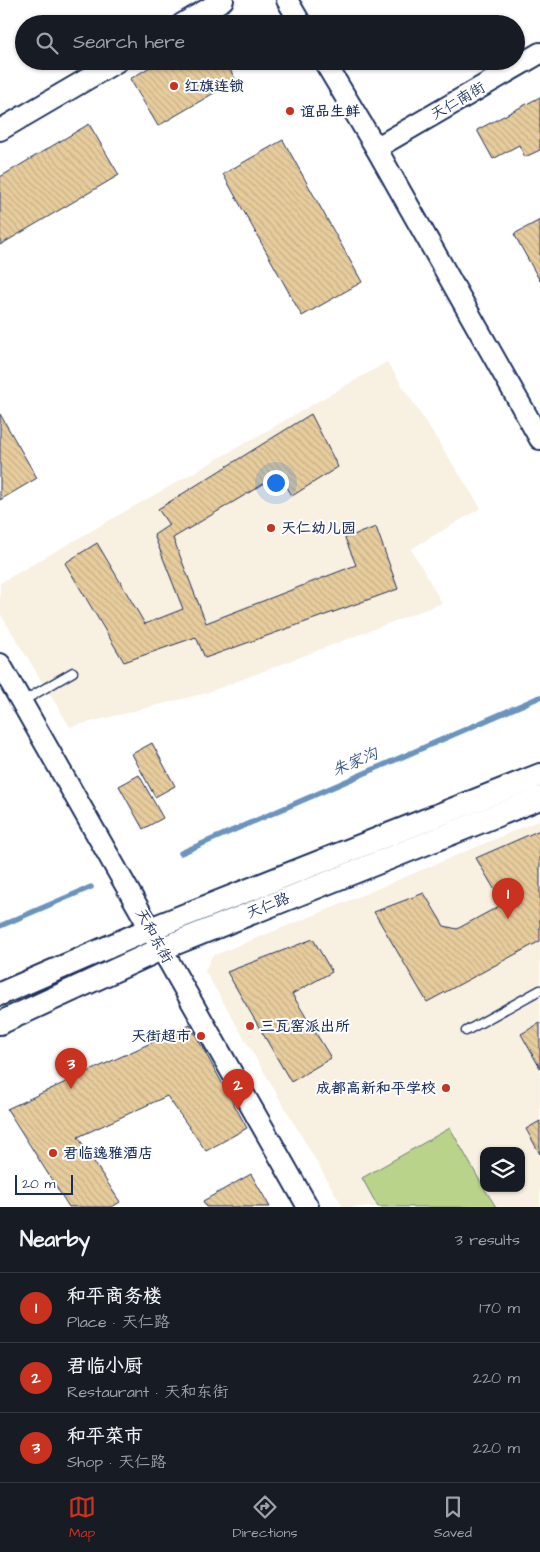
<!DOCTYPE html>
<html lang="en">
<head>
<meta charset="utf-8">
<style>
	:root { --surface:#171b24; --page:#20242c; --text:#f1f3f6; --muted:#9ea1a6; --line:#363941; --accent:#c8321e }
	body { margin:0; font-family:"Architects Daughter","LXGW WenKai TC",sans-serif; background:var(--page); color:var(--text) }
	.controls { position:absolute; right:15px; bottom:15px; display:grid; overflow:hidden; border-radius:10px; box-shadow:0 1px 4px #0004 }
	.controls button { width:45px; height:45px; display:grid; place-items:center; padding:0; border:0; border-bottom:1px solid var(--line); background:var(--surface); color:var(--text); font:25px sans-serif }
	.scale { position:absolute; left:15px; bottom:12px; width:58px; box-sizing:border-box; padding-left:5px; border:2px solid #1b2f5e; border-top:0; font-size:14px; line-height:18px; white-space:nowrap; color:#1b2f5e; -webkit-text-stroke:4px #fff; paint-order:stroke }
	.you { position:absolute; left:275px; top:482px; width:18px; height:18px; margin:-12px; border:4px solid #fff; border-radius:50%; background:#1a73e8; box-shadow:0 0 0 8px #1a73e833 }
	.badge { display:grid; place-items:center; width:32px; height:32px; border-radius:50%; background:var(--accent); color:#fff; font-size:16px; font-weight:700 }
	.pin { position:absolute; translate:-50% -41px; filter:drop-shadow(0 1px 2px #0008) }
	.pin::after { content:''; position:absolute; top:26px; width:18px; height:15px; background:inherit; clip-path:polygon(0 0,100% 0,50% 100%) }
	.list { margin:0; padding:0; list-style:none }
	h2 { display:flex; justify-content:space-between; align-items:center; height:65px; margin:0; padding:0 20px; font-size:21px }
	h2 small { font-size:16px; font-weight:400; color:var(--muted) }
	.list li { display:grid; grid-template-columns:32px 1fr auto; gap:15px; align-items:center; box-sizing:border-box; height:70px; padding:0 20px; border-top:1px solid var(--line) }
	.list b { display:block; font-size:19px; white-space:nowrap }
	.list p { margin:0; font-size:16px; white-space:nowrap; color:var(--muted) }
	.list em { font-size:16px; font-style:normal; color:var(--muted) }
	.icon { flex:none; width:28px; height:28px; fill:none; stroke:currentColor; stroke-width:2; stroke-linecap:round; stroke-linejoin:round }
	.map { position:relative; flex:none; width:540px; height:1207px; overflow:hidden }
	.search { position:absolute; background:var(--surface); box-shadow:0 1px 4px #0004; left:15px; right:15px; top:15px; height:55px; display:flex; align-items:center; gap:12px; box-sizing:border-box; padding:0 18px; border-radius:28px; color:var(--muted); font-size:19px }
	.sheet { height:275px; background:var(--surface) }
	nav { display:flex; justify-content:space-around; align-items:center; box-sizing:border-box; height:70px; border-top:1px solid var(--line); background:var(--surface); font-size:14px; color:var(--muted) }
	nav a { display:grid; justify-items:center; gap:2px }
	nav .on { color:var(--accent) }
	.map>svg:first-child { display:block }
	.built { fill:#f8f0e1; fill-rule:evenodd }
	.grass { fill:#bad38a; stroke:#6a8174 }
	.lines { fill:none; stroke-linecap:round; stroke-linejoin:round }
	.stream { stroke:#6a94be; stroke-width:5.5 }
	.building { fill:url(#building-back-hatch); stroke:#1b2f5e }
	.service-casing { stroke:#1b2f5e; stroke-width:11 }
	.tertiary-casing { stroke:#1b2f5e; stroke-width:24 }
	.secondary-casing { stroke:#1b2f5e; stroke-width:26 }
	.service { stroke:#fff; stroke-width:8 }
	.tertiary { stroke:#fff; stroke-width:20 }
	.secondary { stroke:#fff; stroke-width:22 }
	.poi-dot { fill:#c8321e; stroke:#fff; stroke-width:2 }
	.labels { text-anchor:middle; dominant-baseline:central; stroke-width:4; stroke-linejoin:round; paint-order:stroke }
	.poi-label { font-size:15px; font-weight:bold; fill:#1b2f5e; stroke:#fff; text-anchor:start }
	.street-label { font-size:15px; fill:#1b2f5e; stroke:#fff }
	.water-label { font-size:16px; font-style:italic; fill:#3c5986; stroke:#fff }
</style>
</head>
<body>
<div class="map">
<svg width="540" height="1207" viewBox="0 0 540 1207">
	<defs>
		<pattern id="building-back-hatch" width="6" height="6" patternUnits="userSpaceOnUse" patternTransform="scale(1.25)"><rect width="6" height="6" fill="#e7cc9c"/><path d="M-1 5l2 2M0 0l6 6M5-1l2 2" fill="none" stroke="#c6b089"/></pattern>
	</defs>
	<rect width="100%" height="100%" fill="#fff"/>
	<filter id="ink" filterUnits="userSpaceOnUse"><feTurbulence type="fractalNoise" baseFrequency=".02" numOctaves="2"/><feDisplacementMap in="SourceGraphic" scale="10" xChannelSelector="R" yChannelSelector="G"/><feConvolveMatrix kernelMatrix="1 2 1 2 8 2 1 2 1" color-interpolation-filters="sRGB"/></filter>
	<g filter="url(#ink)">
		<g class="built">
			<path d="M387,362l94,146 -70,41 31,54 -236,90 -136,34 -70,-114v-30z"/>
			<path d="M540,820v387h-197l-138,-236 7,-15 110,-44zM484,1151h37v37h-37z"/>
		</g>
		<path class="grass" d="M450,1128l34,60 12,19h-118l-16,-29z"/>
		<g class="lines">
			<g class="stream">
				<path d="M181,853l359,-156"/>
				<path d="M0,926l91,-39"/>
			</g>
		</g>
		<g class="building">
			<path d="M160,61h65l11,19 -78,46 -28,-47z"/>
			<path d="M540,97v53l-15,7 -6,-12 -26,14 -16,-29z"/>
			<path d="M89,124l30,51 -119,70v-68z"/>
			<path d="M283,140l79,142 -60,34 -79,-142z"/>
			<path d="M540,220v61l-26,-47z"/>
			<path d="M0,414l37,64 -37,22z"/>
			<path d="M311,414l27,53 -46,29 -12,-22 -107,64 33,85 150,-58 -11,-27 31,-11 22,62 -193,69 -9,-21 -72,25 -59,-99 32,-20 48,81 38,-15 -29,-74 15,-10 -11,-16z"/>
			<path d="M152,743l23,43 -20,11 -23,-43z"/>
			<path d="M139,775l24,43 -20,11 -24,-43z"/>
			<path d="M540,830v111l-113,61 -53,-90 50,-19 20,33 13,3 46,-25 -27,-46z"/>
			<path d="M313,939l19,33 -40,22 39,64 -40,24 -64,-110z"/>
			<path d="M540,1023v45l-19,-34z"/>
			<path d="M190,1025l57,103 -41,23 -39,-55 -89,41 42,65 -8,5h-43l-62,-98z"/>
			<path d="M540,1121v33l-14,-25z"/>
			<path d="M251,1174l19,33h-64l-3,-6z"/>
		</g>
		<g class="lines">
			<defs>
				<g id="service">
					<path d="M23,701l50,-29"/>
					<path d="M466,1031l74,-41"/>
				</g>
				<g id="tertiary">
					<path d="M287,0l14,24"/>
					<path d="M182,24l41,-24"/>
					<path d="M324,61l52,87 164,291"/>
					<path d="M0,130l118,-69"/>
					<path d="M376,148l164,-95"/>
					<path d="M0,664l308,543"/>
				</g>
				<g id="secondary">
					<path d="M0,994l150,-65 390,-154"/>
					<path d="M0,1023l161,-74 379,-151"/>
				</g>
			</defs>
			<use href="#service" class="service-casing"/>
			<use href="#tertiary" class="tertiary-casing"/>
			<use href="#secondary" class="secondary-casing"/>
			<use href="#service" class="service"/>
			<use href="#tertiary" class="tertiary"/>
			<use href="#secondary" class="secondary"/>
		</g>
	</g>
	<g class="poi-dot">
		<circle cx="174" cy="86" r="5"/>
		<circle cx="290" cy="111" r="5"/>
		<circle cx="271" cy="528" r="5"/>
		<circle cx="250" cy="1026" r="5"/>
		<circle cx="201" cy="1036" r="5"/>
		<circle cx="446" cy="1088" r="5"/>
		<circle cx="53" cy="1153" r="5"/>
	</g>
	<g class="labels">
		<g class="poi-label">
			<text x="184" y="86">红旗连锁</text>
			<text x="300" y="111">谊品生鲜</text>
			<text x="281" y="528">天仁幼儿园</text>
			<text x="260" y="1026">三瓦窑派出所</text>
			<text x="191" y="1036" text-anchor="end">天街超市</text>
			<text x="436" y="1088" text-anchor="end">成都高新和平学校</text>
			<text x="63" y="1153">君临逸雅酒店</text>
		</g>
		<g class="street-label">
			<text transform="translate(458 101) rotate(-30)">天仁南街</text>
			<text transform="translate(268 906) rotate(-22)">天仁路</text>
			<text transform="translate(154 936) rotate(61)">天和东街</text>
		</g>
		<g class="water-label">
			<text transform="translate(355 762) rotate(-23)">朱家沟</text>
		</g>
	</g>
</svg>
<div class="controls">
<button><svg class="icon" aria-label="layers" viewBox="0 0 24 24"><path d="M12 4l9 5-9 5-9-5zM3 14l9 5 9-5"/></svg></button>
</div>
<div class="scale">20 m</div>
<div class="you"></div>
<div class="pin badge" style="left:508px;top:919px">1</div>
<div class="pin badge" style="left:238px;top:1110px">2</div>
<div class="pin badge" style="left:71px;top:1089px">3</div>
<div class="search"><svg class="icon" aria-label="search" viewBox="0 0 24 24"><circle cx="10" cy="10" r="6"/><path d="M15 15l6 6"/></svg>Search here</div>
</div>
<section class="sheet">
<h2>Nearby<small>3 results</small></h2>
<ul class="list">
<li><span class="badge">1</span><div><b>和平商务楼</b><p>Place · 天仁路</p></div><em>170 m</em></li>
<li><span class="badge">2</span><div><b>君临小厨</b><p>Restaurant · 天和东街</p></div><em>220 m</em></li>
<li><span class="badge">3</span><div><b>和平菜市</b><p>Shop · 天仁路</p></div><em>220 m</em></li>
</ul>
</section>
<nav>
<a class="on"><svg class="icon" aria-label="map" viewBox="0 0 24 24"><path d="M3 6l6-2 6 2 6-2v14l-6 2-6-2-6 2zM9 4v14M15 6v14"/></svg>Map</a>
<a><svg class="icon" aria-label="directions" viewBox="0 0 24 24"><path d="M12 3l9 9-9 9-9-9zM9 14v-3h6M13 9l2 2-2 2"/></svg>Directions</a>
<a><svg class="icon" aria-label="saved" viewBox="0 0 24 24"><path d="M7 4h10v16l-5-4-5 4z"/></svg>Saved</a>
</nav>
</body>
</html>
